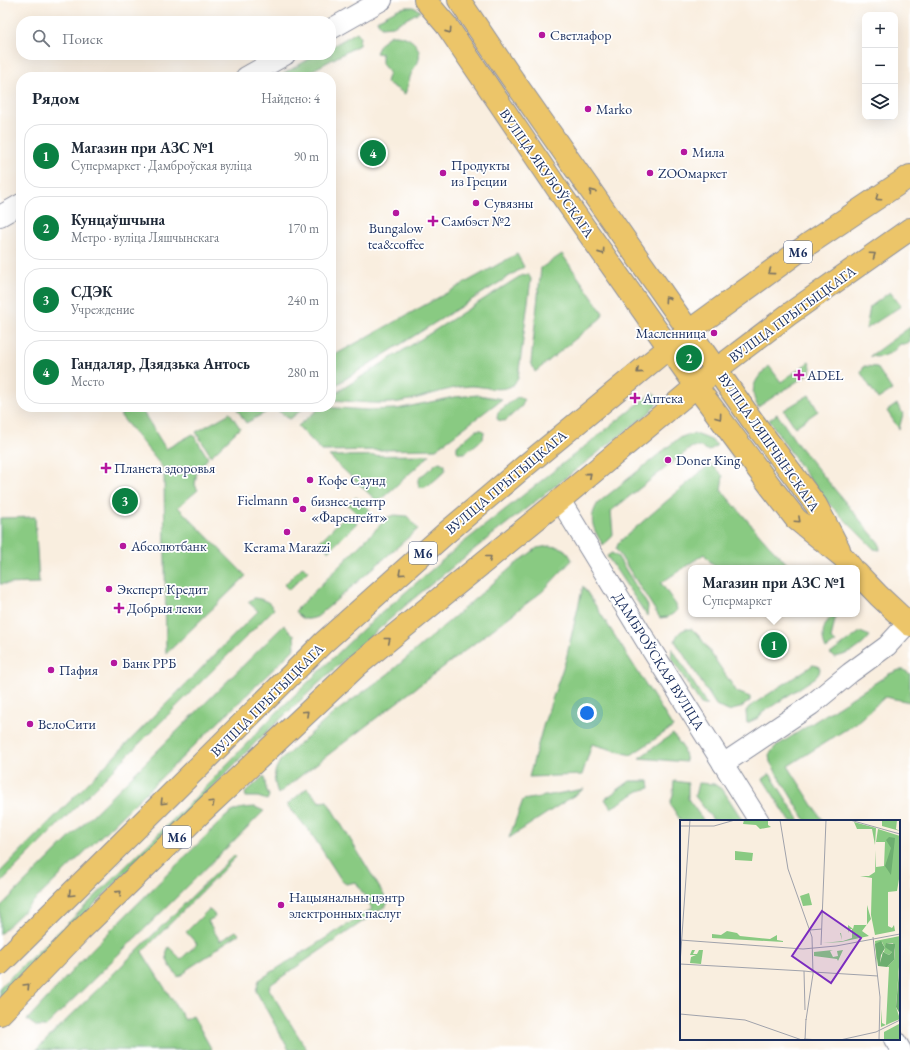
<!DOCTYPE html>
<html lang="ru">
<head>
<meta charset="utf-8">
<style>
	:root { --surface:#fff; --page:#f6f6f7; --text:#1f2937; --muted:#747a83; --line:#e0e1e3; --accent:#0b8043 }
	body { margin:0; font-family:"EB Garamond",serif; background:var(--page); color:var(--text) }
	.controls { position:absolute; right:12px; top:12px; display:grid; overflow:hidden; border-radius:8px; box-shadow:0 4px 16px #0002 }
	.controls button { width:36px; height:36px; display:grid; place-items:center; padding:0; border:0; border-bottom:1px solid var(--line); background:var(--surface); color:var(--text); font:20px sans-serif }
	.you { position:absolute; left:587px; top:713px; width:14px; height:14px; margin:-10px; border:3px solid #fff; border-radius:50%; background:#1a73e8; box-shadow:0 0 0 6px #1a73e833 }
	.badge { display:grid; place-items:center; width:26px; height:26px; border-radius:50%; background:var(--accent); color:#fff; font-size:13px; font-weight:700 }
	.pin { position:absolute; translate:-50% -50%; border:2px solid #fff; box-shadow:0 1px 4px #0006 }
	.popup { position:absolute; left:688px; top:565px; width:172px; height:52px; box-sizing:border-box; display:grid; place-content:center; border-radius:8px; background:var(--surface); filter:drop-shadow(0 1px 3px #0005); font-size:13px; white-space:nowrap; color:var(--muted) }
	.popup b { font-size:15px; color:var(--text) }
	.popup::after { content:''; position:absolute; left:50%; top:100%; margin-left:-8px; border:8px solid transparent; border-top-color:var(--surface) }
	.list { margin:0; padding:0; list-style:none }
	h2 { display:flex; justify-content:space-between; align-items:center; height:52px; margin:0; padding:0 16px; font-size:17px }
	h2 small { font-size:13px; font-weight:400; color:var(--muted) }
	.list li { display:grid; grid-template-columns:26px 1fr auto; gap:12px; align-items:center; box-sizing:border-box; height:64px; margin:0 8px 8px; padding:0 8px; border:1px solid var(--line); border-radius:16px }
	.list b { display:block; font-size:15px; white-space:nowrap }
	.list p { margin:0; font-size:13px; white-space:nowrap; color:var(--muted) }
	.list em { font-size:13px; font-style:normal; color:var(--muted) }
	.icon { flex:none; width:22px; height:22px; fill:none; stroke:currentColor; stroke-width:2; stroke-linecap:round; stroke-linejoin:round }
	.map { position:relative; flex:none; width:910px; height:1050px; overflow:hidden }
	.search { position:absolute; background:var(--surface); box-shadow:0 4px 16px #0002; left:16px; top:16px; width:320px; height:44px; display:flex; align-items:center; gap:10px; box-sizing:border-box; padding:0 14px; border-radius:16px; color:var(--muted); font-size:15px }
	.panel { position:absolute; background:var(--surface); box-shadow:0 4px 16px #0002; left:16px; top:72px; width:320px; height:340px; border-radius:16px }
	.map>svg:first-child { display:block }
	.green { fill:#89ca82; stroke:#527c70 }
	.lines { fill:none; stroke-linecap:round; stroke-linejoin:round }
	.minor-casing { stroke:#8a8e9e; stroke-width:22 }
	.major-casing { stroke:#8a8e9e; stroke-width:24 }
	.minor { stroke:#fff; stroke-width:20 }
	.major { stroke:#ecc569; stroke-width:22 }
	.oneway { stroke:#797263 }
	.poi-dot { fill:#b5179e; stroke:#fff; stroke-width:1.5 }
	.labels { text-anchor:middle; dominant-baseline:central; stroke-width:3.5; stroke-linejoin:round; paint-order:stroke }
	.shield { fill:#fff; stroke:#5f6d8e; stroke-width:1 }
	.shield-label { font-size:13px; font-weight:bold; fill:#1b2f5e }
	.poi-label { font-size:14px; fill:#1b2f5e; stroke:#fff; text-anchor:start }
	.street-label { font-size:14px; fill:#1b2f5e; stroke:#fff }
	.inset-road { fill:none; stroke:#a0a2ab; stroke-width:1 }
	.view { fill:#7b2cbf; fill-opacity:0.15; stroke:#7b2cbf; stroke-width:2 }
	.inset-edge { fill:none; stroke:#1b2f5e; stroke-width:2 }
</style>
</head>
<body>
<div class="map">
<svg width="910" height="1050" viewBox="0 0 910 1050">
	<rect width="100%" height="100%" fill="#fff"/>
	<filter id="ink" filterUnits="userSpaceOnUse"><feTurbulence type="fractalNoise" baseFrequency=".025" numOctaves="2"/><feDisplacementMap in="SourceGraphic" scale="8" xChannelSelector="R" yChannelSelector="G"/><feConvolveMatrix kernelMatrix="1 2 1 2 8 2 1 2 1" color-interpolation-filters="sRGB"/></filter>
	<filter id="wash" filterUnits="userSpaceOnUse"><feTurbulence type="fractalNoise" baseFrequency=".012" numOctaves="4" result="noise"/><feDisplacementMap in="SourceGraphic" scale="16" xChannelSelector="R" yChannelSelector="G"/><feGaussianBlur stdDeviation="0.9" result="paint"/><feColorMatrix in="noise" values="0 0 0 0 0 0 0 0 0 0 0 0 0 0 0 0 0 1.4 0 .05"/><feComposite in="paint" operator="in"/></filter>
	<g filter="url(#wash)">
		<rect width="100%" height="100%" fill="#f9eedf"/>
		<g class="green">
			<path d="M406,7h7l8,4 -28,15 -12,1 -4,-7 21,-11z"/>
			<path d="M357,32l3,4 -1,9 -59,32h-22l38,-22h15v-8z"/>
			<path d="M392,35c13,-1 30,8 27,24 -1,5 -4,7 -6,11 -4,7 -5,17 -8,24l-19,-12 3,-10 -7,-8v-10l-6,-1c4,-9 7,-14 16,-18z"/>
			<path d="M517,254l7,13 -193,121v-31z"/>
			<path d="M562,254l41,59 -2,5 -66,54 -4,-10 10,-94z"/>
			<path d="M528,274l3,5 -13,99c-8,18 -32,8 -47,8 -27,1 -55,16 -82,17 -19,1 -39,-2 -58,-3v-4l191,-121 3,1z"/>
			<path d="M890,292l11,14 -35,23 4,-22z"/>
			<path d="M910,327v14l-4,3h-6c-8,10 -18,15 -30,12z"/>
			<path d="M809,362l2,5 -1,6 -52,34c-10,-18 -3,-28 11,-41l12,16z"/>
			<path d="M864,366l13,1 15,23 -14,9 -17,-26z"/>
			<path d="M652,393l4,2 3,6 -10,12 -162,126 -74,60 -65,57 -93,87 -44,46 -211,209v-11l67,-63 125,-123 79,-83 92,-89 96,-83z"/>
			<path d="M478,395l24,4 -66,50 -114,2 -24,-25 23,-19 47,3 29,-1 57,-12z"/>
			<path d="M809,395l9,16 -23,16 -11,-17z"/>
			<path d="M519,397l5,3 -2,6 -17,15 -7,-1 -1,-2 1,-6 18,-14z"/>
			<path d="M897,404l6,10 -4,15 -12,-18z"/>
			<path d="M134,407h6l26,42 27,-15 15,24 -11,13 -2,14 3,5 -20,17 68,69 -80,78 -2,-185 -44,-54z"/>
			<path d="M240,407h65l-15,12 -16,-11 -28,15 -9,-14z"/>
			<path d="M230,413l10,15 -29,28 -15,-24z"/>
			<path d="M777,414l21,31 81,98 1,7 -6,-1 -49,-49 -21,-28 -35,-52z"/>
			<path d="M476,430h6l2,2 -1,7 -18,14h-6l-2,-2v-5z"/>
			<path d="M696,434l15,6 6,5 -8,6 -8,-4h-9l-81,64 2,23 -2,4 -8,7c-9,-15 -16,-25 -5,-42l81,-65 8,-3z"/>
			<path d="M430,455l-52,47 -49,-46z"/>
			<path d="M440,462l5,3v6c-6,5 -28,29 -27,8l19,-16z"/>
			<path d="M712,465l11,11 -2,14 47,54 23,24h-74l-4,-3 -9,-11 -43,29 15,22 1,6 -9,6 -8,1 -44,-69 3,-7 85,-73z"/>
			<path d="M356,497l14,13 -9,8 -13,-13z"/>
			<path d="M348,513l9,10 -28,28 -10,-9z"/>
			<path d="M394,515l13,1 11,13 -101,88c-12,4 -14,3 -22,-6l93,-94z"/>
			<path d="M35,517l4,66 -39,1v-66z"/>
			<path d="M549,546c13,1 17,2 23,14l-29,31 -240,183 -25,20c-4,-14 -6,-20 2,-33l54,-48 54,-39 125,-108 24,-18z"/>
			<path d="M612,553l6,4 30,49 -1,10 -40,-60z"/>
			<path d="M303,566l5,5 -19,19 -5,-5z"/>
			<path d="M583,586l90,141 -42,28 -39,-11 -10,31 -53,2 15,-54 22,-64z"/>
			<path d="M254,598c9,1 15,3 20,11l-274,274v-11l258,-261 -10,-9z"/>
			<path d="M835,614h1l-5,25 5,3 -10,7c-6,-13 -3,-27 9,-35z"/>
			<path d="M284,625l10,10 1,13 -295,286v-27z"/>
			<path d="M686,629h6l8,8 37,55 13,5v4l-10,7 -12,3 -12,-6 -41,-64c2,-6 4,-10 11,-12z"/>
			<path d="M860,632l10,4c-9,12 -20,18 -35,21l-5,-3z"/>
			<path d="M672,648l35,57h-4l-2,-1 -30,-46z"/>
			<path d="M813,665l5,1 2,3 -1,4 -3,4 -54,36 -4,5 -11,5 -1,-12 3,-4z"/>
			<path d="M899,670h5l6,4v28l-25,-5 -29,26 -68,43 35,55h-17l-36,-59 -1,-7 6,-8 114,-73z"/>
			<path d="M673,734l10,14 3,14 -47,-4z"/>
			<path d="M770,774l30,47h-10l-27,-42z"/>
			<path d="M264,776l2,12 3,8 -2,4 -9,-3h-12l-1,-4z"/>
			<path d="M630,781h19l1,7 -11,3 -28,17 -6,-9z"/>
			<path d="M674,781l14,2v16l16,22h-23l-11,-17 3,-9z"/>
			<path d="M698,783l16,1 9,6 20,31h-29l-19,-25z"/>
			<path d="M307,788l13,14 7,-1 60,99v5l-117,80 -1,4 38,61h-18l-33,-59 3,-11 113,-71 -16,-27 -10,2 -4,-3 -31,-48 -24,-28z"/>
			<path d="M584,789l-75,49 14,-38z"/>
			<path d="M255,807l9,4 -219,216h-8l-10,-7 66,-72 129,-128c12,-11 16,-12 33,-13z"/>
			<path d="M234,855l2,2 -94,95 43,68 8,-4 19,34h-176z"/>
			<path d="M209,909l5,5 1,3 -7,4 12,20 16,-10 3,3 -25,16v2l-28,18 1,1 -9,6c-7,-10 -16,-19 -9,-30l12,12 16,-15 -11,-12z"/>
		</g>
	</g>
	<g filter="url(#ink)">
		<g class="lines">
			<defs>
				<g id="minor">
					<path d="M331,29l51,-29"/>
					<path d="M246,77l39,-22"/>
					<path d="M0,216l21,-12"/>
					<path d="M560,500l86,141 113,180"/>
					<path d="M723,764l88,-59 39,-32 37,-27 21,-23"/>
					<path d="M894,1039l7,11"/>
				</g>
				<g id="major">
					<path d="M425,0l22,26 116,171 133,189 75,101 25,32 47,38 9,11"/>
					<path d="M459,0l50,74 180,257 63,89 64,85 23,44"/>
					<path d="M857,573l22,23 31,29"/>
					<path d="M0,964l323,-321 123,-110 79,-67 164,-135 121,-88 100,-67"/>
					<path d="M0,1014l80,-83 125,-122 153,-144 202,-165 157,-131 71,-54 122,-86"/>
				</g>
			</defs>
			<use href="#minor" class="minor-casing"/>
			<use href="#major" class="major-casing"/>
			<use href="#minor" class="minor"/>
			<use href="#major" class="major"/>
		</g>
		<defs><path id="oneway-chevron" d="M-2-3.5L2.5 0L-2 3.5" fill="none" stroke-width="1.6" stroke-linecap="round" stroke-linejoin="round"/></defs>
		<g class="oneway">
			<use href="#oneway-chevron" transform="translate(449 31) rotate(55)"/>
			<use href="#oneway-chevron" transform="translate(592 192) rotate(-125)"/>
			<use href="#oneway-chevron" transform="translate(878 198) rotate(146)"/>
			<use href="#oneway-chevron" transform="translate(602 252) rotate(55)"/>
			<use href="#oneway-chevron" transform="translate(873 255) rotate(-35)"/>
			<use href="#oneway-chevron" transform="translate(771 272) rotate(144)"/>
			<use href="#oneway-chevron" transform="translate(667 299) rotate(-125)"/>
			<use href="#oneway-chevron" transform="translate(639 371) rotate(140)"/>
			<use href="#oneway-chevron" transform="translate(719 417) rotate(54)"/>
			<use href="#oneway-chevron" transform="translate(589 475) rotate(-40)"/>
			<use href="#oneway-chevron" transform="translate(798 520) rotate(43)"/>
			<use href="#oneway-chevron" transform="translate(489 558) rotate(-39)"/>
			<use href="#oneway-chevron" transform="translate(401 573) rotate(138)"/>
			<use href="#oneway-chevron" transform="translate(388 640) rotate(-39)"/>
			<use href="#oneway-chevron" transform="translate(306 713) rotate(-43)"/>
			<use href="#oneway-chevron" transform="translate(163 802) rotate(135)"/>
			<use href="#oneway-chevron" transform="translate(212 803) rotate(-43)"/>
			<use href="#oneway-chevron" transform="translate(119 893) rotate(-44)"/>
			<use href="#oneway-chevron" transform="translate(71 894) rotate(135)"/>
			<use href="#oneway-chevron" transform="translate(27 986) rotate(-46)"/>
		</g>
	</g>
	<g class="poi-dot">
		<circle cx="542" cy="35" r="4"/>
		<circle cx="588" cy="109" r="4"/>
		<circle cx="684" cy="152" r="4"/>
		<circle cx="443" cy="173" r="4"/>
		<circle cx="650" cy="173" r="4"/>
		<circle cx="476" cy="203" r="4"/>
		<circle cx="396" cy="213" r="4"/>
		<path d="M431 215h4v4h4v4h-4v4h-4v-4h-4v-4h4z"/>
		<circle cx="714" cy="333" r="4"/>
		<path d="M797 369h4v4h4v4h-4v4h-4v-4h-4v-4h4z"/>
		<path d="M633 392h4v4h4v4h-4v4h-4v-4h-4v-4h4z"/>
		<circle cx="668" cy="460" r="4"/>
		<path d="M104 462h4v4h4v4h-4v4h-4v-4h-4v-4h4z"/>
		<circle cx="310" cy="480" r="4"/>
		<circle cx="296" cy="500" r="4"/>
		<circle cx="303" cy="509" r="4"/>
		<circle cx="287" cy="532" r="4"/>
		<circle cx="123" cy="546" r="4"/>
		<circle cx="109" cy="589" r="4"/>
		<path d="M117 602h4v4h4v4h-4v4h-4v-4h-4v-4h4z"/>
		<circle cx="114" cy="663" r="4"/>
		<circle cx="51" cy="670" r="4"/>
		<circle cx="30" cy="724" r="4"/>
		<circle cx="281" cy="905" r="4"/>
	</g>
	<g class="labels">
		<g class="shield">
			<rect x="784" y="241" width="28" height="22" rx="3"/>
			<rect x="409" y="542" width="28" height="22" rx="3"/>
			<rect x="163" y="826" width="28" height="22" rx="3"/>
		</g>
		<g class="shield-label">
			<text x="798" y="252">М6</text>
			<text x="423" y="553">М6</text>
			<text x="177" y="837">М6</text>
		</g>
		<g class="poi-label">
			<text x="550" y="35">Светлафор</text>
			<text x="596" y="109">Marko</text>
			<text x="692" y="152">Мила</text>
			<text x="451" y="165">Продукты<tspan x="451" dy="16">из Греции</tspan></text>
			<text x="658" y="173">ZOOмаркет</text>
			<text x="484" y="203">Сувязны</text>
			<text x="441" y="221">Самбэст №2</text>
			<text x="396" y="228" text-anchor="middle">Bungalow<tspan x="396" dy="16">tea&amp;coffee</tspan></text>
			<text x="706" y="333" text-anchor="end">Масленница</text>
			<text x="807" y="375">ADEL</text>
			<text x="643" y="398">Аптека</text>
			<text x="676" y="460">Doner King</text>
			<text x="114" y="468">Планета здоровья</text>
			<text x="318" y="480">Кофе Саунд</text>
			<text x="288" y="500" text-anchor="end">Fielmann</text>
			<text x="311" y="501">бизнес-центр<tspan x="311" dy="16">«Фаренгейт»</tspan></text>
			<text x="131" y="546">Абсолютбанк</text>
			<text x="287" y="547" text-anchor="middle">Kerama Marazzi</text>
			<text x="117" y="589">Эксперт Кредит</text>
			<text x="127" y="608">Добрыя леки</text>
			<text x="122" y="663">Банк РРБ</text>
			<text x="59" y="670">Пафия</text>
			<text x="38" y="724">ВелоСити</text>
			<text x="289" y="897">Нацыянальны цэнтр<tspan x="289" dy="16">электронных паслуг</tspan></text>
		</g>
		<g class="street-label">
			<text transform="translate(547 173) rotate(55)">ВУЛІЦА ЯКУБОЎСКАГА</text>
			<text transform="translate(792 314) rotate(-36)">ВУЛІЦА ПРЫТЫЦКАГА</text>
			<text transform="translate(769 442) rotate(55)">ВУЛІЦА ЛЯШЧЫНСКАГА</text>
			<text transform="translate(506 482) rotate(-40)">ВУЛІЦА ПРЫТЫЦКАГА</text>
			<text transform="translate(659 661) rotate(58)">ДАМБРОЎСКАЯ ВУЛІЦА</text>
			<text transform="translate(267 700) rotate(-45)">ВУЛІЦА ПРЫТЫЦКАГА</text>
		</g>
	</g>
	<g transform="translate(680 820)">
		<rect width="220" height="220" fill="#f9eedf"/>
		<path d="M64,0h24v5l3,2 -11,2 -4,-4 -13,-1zM202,0h15l-1,9 4,2 -18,-5zM174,2l22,6 -1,17 -3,-16h-15zM198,9l22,7v37l-3,18 -9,1v34l4,2 2,-3 1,6 -20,4 -4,-20 1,-37 -12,-2h9l6,-4 1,-22v17l8,-1 1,-24h-9zM55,31l18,2 -1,8 -17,-1zM129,73l3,12 -9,1 -3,-10zM187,85l4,14 -9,12 7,5 -28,6 -18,1 20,-2 9,-3v-9h-3l-1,4h-7l1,7 -2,-7h8v-8l5,4 1,-4h13zM47,111l10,2 3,3 30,3 7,-4v5l6,1v1l-71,-4v-4l9,1zM220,116v70l-1,-39 -3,40 4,12 -19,8v-18l1,14 4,2 3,-58h-2l7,-7 1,-10 -2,-7h-7l6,9 -3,3 -6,-3 -3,14 5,-18 -3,-6 -5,11v14l-2,-26zM12,130h3l-2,4h4l2,-4h4l-2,14 -11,-1 1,-6 5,-2h-6zM153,130l-3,1 3,6 5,-1 -1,-5 6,-1 -5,11 -1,-2 -23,-3v-4zM219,204l1,16h-16v-8z" fill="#89ca82"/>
		<path d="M209,17l6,1 -4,37 -6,-9 6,-18 -5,-8zM201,121l4,7 -4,7 -1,8 3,-11 6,3 3,-3 -7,-5 1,-4 9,1 -1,16 -7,7 -9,-1 -3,-22zM220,139v55l-4,-7z" fill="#6eae70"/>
		<path class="inset-road" d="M100,0l8,49 24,68 1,37 -7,46M170,0l50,14M0,6h34l21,-6M130,110l12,-1M193,117l7,60 -1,43M0,120l123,9 33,-3 64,-12M141,125l5,-125M0,144l124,7M0,144l10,-144M133,152l65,4M125,190l-1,-39 9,1M0,194l65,6 57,20M124,219l16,1M125,220l1,-21M160,220l36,-8 24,-12"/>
		<path class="view" d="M142,91l39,27 -30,45 -39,-27z"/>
		<rect width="220" height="220" class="inset-edge"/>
	</g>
</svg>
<div class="controls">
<button>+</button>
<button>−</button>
<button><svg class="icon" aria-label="layers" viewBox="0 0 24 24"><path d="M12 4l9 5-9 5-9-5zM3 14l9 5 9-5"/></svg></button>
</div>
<div class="you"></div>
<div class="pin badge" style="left:774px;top:645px">1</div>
<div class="popup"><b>Магазин при АЗС №1</b>Супермаркет</div>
<div class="pin badge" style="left:689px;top:358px">2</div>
<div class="pin badge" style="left:125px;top:501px">3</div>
<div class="pin badge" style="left:373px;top:153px">4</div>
<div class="search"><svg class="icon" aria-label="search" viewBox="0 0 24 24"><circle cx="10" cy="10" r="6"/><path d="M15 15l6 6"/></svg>Поиск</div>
<section class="panel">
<h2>Рядом<small>Найдено: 4</small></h2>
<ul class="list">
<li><span class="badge">1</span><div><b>Магазин при АЗС №1</b><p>Супермаркет · Дамброўская вуліца</p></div><em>90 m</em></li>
<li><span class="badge">2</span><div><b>Кунцаўшчына</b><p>Метро · вуліца Ляшчынскага</p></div><em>170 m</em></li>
<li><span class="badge">3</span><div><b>СДЭК</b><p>Учреждение</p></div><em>240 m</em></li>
<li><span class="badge">4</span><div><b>Гандаляр, Дзядзька Антось</b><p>Место</p></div><em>280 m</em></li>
</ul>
</section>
</div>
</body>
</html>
